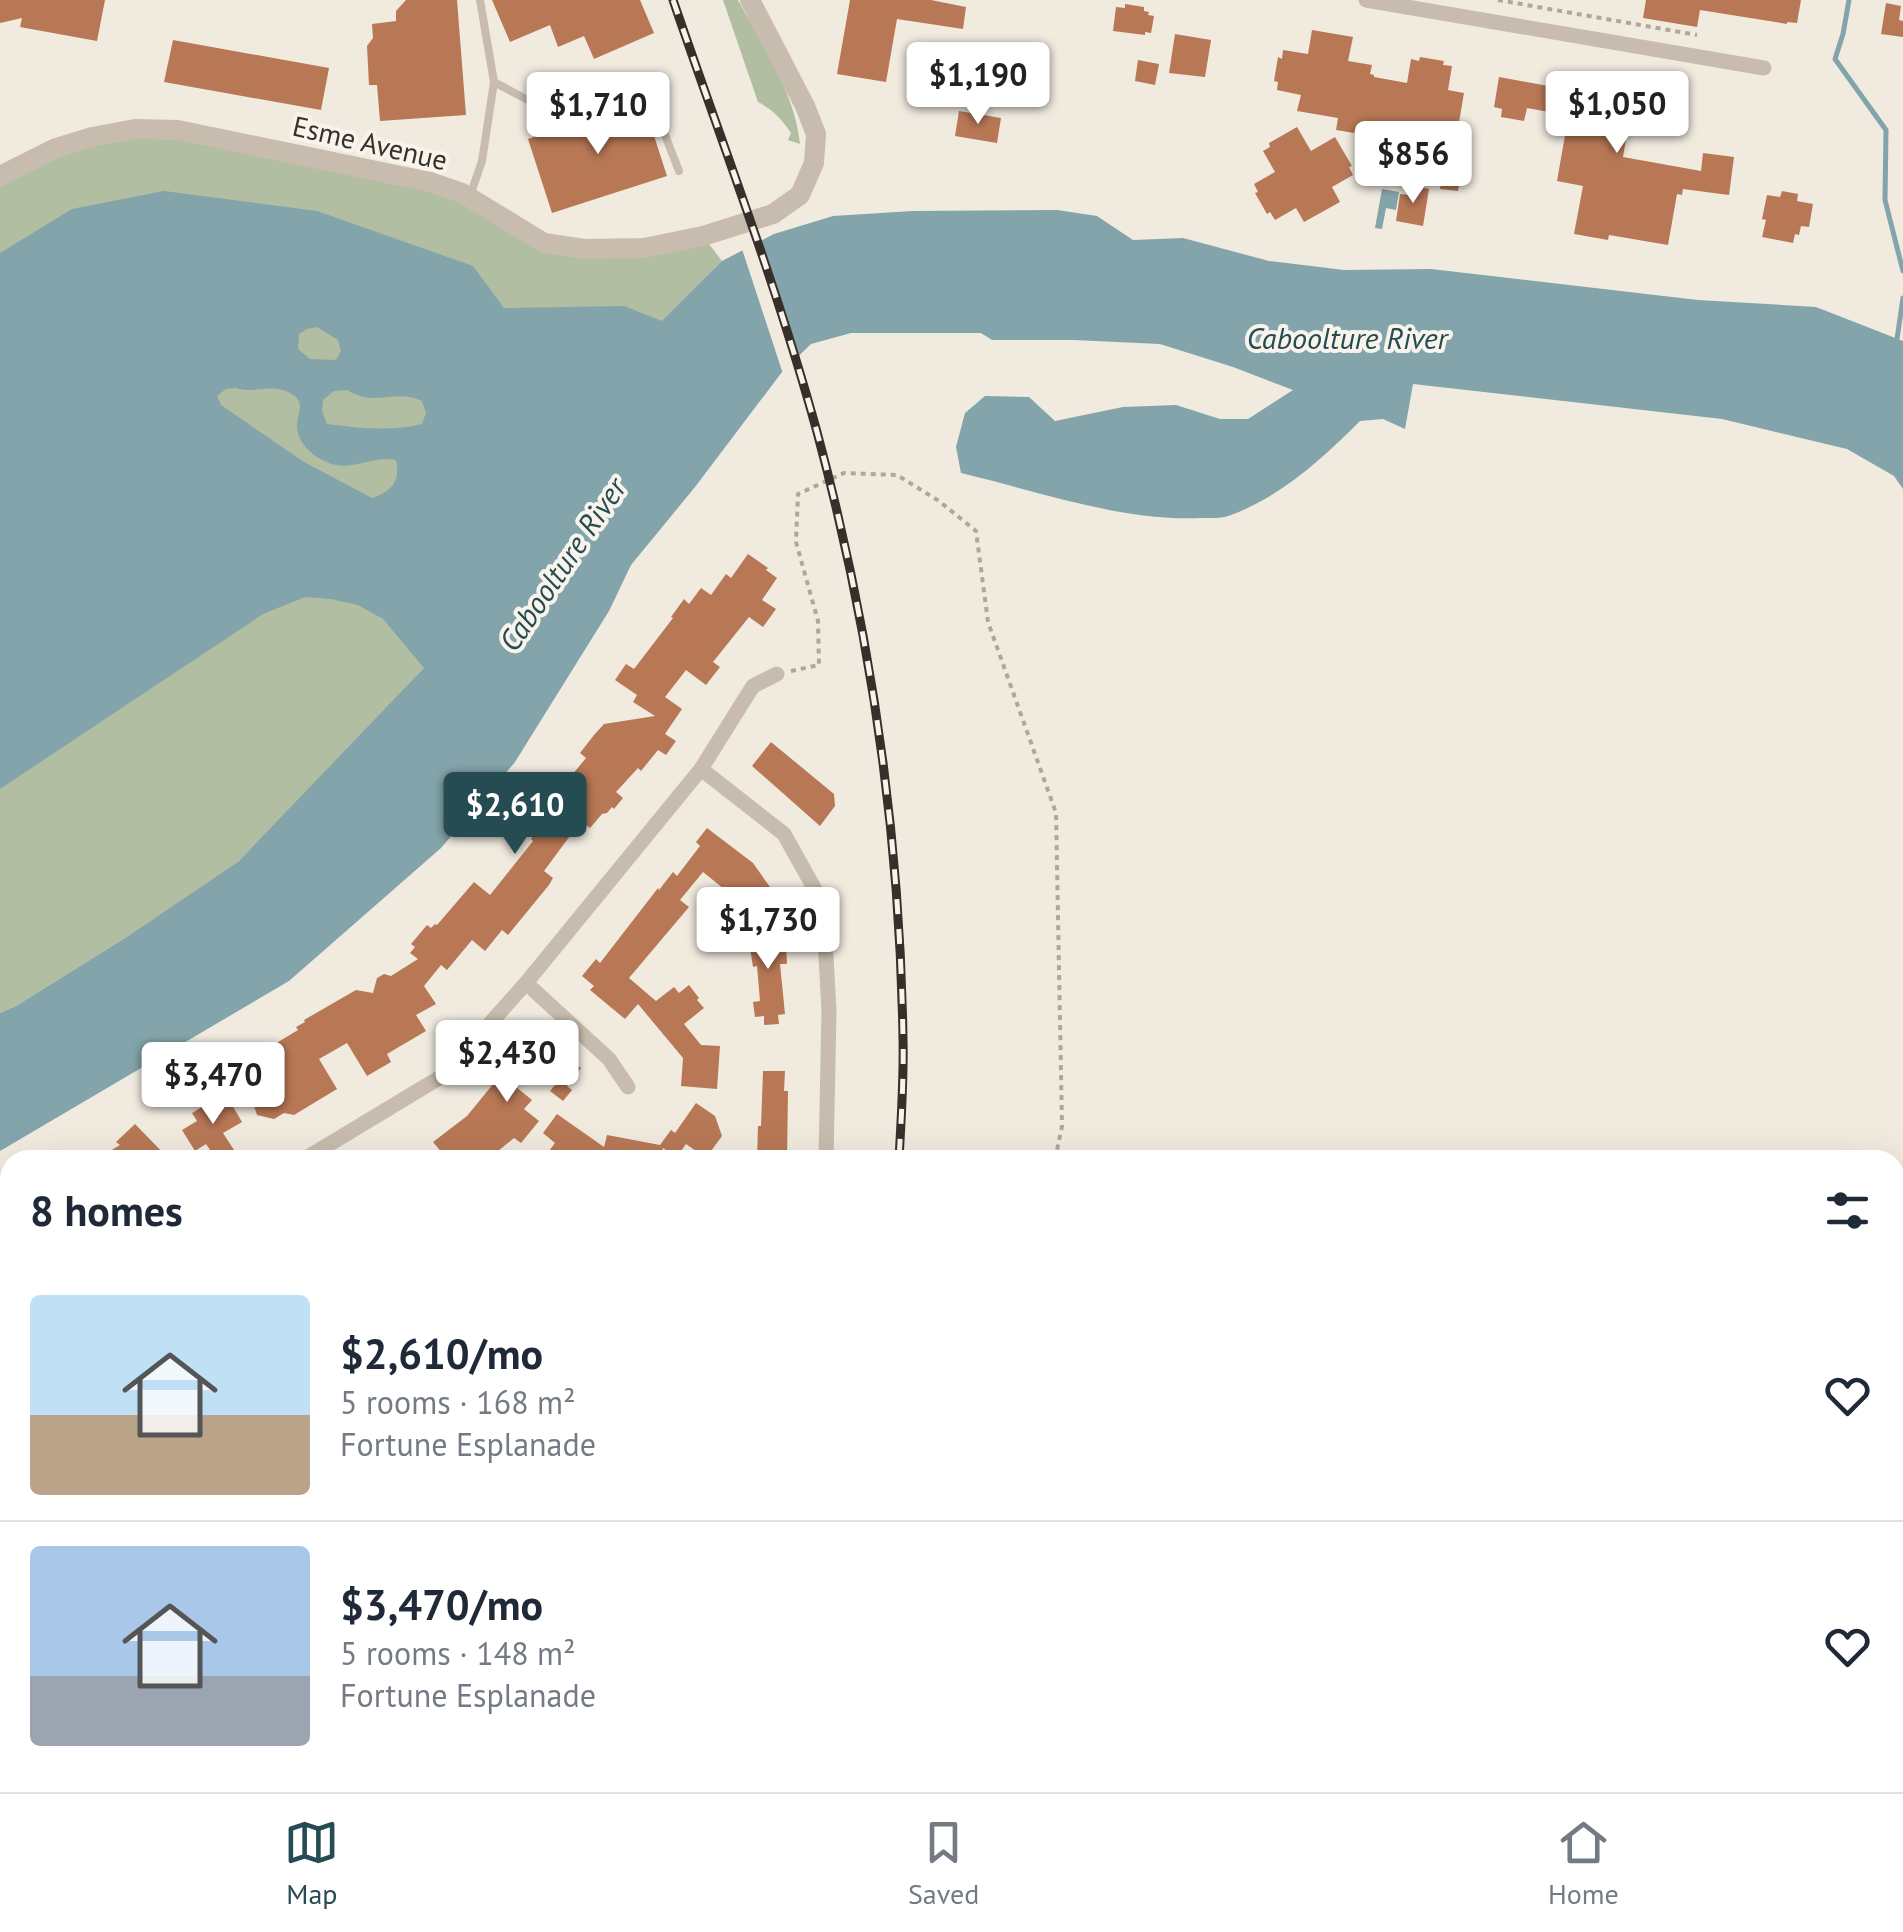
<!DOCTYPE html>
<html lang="en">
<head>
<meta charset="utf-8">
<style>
	:root { --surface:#fff; --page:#f2f2f3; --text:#1f2937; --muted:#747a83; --line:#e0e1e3; --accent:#254b53 }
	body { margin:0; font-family:"PT Sans",sans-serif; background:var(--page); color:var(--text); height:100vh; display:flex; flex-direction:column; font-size:38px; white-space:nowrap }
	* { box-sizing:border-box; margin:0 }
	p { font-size:32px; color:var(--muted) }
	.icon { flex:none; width:55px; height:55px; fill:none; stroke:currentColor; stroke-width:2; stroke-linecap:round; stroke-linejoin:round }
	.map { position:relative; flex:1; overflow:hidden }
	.details { position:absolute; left:0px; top:1150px; width:1905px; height:642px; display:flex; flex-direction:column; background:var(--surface); border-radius:30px 30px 0 0; box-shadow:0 10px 40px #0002 }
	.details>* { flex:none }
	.price { position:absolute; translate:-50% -85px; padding:0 22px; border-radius:10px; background:#fff; color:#222; font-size:32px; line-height:65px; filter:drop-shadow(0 2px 5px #0008) }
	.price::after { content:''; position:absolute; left:50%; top:60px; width:30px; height:22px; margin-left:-15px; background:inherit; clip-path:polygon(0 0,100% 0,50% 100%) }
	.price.active { background:var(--accent); color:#fff }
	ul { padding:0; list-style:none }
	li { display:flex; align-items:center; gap:30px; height:250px; padding:0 30px }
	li+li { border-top:2px solid var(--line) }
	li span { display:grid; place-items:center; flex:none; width:280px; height:200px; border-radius:10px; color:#555 }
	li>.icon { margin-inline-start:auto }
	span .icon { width:120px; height:120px; fill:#fffc; stroke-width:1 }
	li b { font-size:42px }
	h2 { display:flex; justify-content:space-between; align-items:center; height:120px; padding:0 30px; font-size:42px }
	.tabs { display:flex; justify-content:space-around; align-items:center; height:140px; border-top:2px solid var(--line); background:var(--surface); font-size:28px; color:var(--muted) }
	.tabs a { display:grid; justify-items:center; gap:5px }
	.tabs .active { color:var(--accent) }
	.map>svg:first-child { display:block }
	.green { fill:#b1bea1 }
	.water { fill:#82a4aa; fill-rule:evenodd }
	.pier { fill:#f0eadf }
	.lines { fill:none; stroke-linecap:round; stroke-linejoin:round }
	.stream { stroke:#82a4aa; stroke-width:5 }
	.building { fill:#b87856 }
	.path { stroke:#b3a697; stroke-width:4; stroke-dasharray:5 5; stroke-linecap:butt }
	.service { stroke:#c7bcad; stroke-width:8 }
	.minor { stroke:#c7bcad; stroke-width:15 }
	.tertiary { stroke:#c7bcad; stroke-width:20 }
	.rail-casing { stroke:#362f2a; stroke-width:9 }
	.rail { stroke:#f8f4eb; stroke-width:5; stroke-dasharray:15; stroke-linecap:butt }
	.labels { text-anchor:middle; stroke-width:8; stroke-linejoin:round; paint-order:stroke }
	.street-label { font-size:28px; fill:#362f2a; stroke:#f8f4eb }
	.water-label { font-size:30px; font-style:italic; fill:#254b53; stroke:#f8f4eb }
</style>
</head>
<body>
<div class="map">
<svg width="1903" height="1792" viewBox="0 0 1903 1792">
	<rect width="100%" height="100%" fill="#f0eadf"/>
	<!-- green -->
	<g class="green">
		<path d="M723,0H738C762,45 795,93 800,144L788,140L791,133C782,119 772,109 758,102Z"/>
		<polygon points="135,129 430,182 544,243 703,236 722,261 663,322 527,532 459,630 341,758 239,861 125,938 16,1006 0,1013 0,176"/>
	</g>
	<!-- water -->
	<g class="water">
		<polygon points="1382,189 1399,192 1396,210 1386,208 1382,229 1375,228"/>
		<path d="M164,191L317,211L473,266L504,308L624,306L662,321L722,261L774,234L833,216L913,211L1057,210L1097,216L1133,240L1183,238L1269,261L1344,270L1431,269L1698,300L1816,307L1903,341V489L1894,476L1847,449L1722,419L1413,384L1405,429L1383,419L1360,421C1323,458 1282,496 1231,515C1222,519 1211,518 1201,518C1123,522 1037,491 961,473L956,447L965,413L985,396L1029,397L1055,421L1123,407L1176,405L1220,419H1248L1293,390L1233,367L1160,344L1074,340H992L981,333H851L811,344L782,372L695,487L631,565L609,611L515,762L441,848L289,981L0,1151V1013L16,1006L125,938L239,861L424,668L383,619L358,605L331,599L305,597L263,614L0,789V253L72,209ZM317,327L338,340L341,351L336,360L310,359L298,349L299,334L307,329ZM236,388C255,394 272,383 290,393C308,403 296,414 297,428C299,444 312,456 327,462C349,473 374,455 396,460C401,481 391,492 372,498L304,462L221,405L217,396L226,389ZM347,390C377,408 394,388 422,401L426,413L422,424C390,432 360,428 327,424L322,411L323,400L334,391Z"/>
	</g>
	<!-- pier -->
	<polygon class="pier" points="759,236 800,361 784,377 741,246"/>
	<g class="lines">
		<!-- stream -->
		<g class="stream">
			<polyline points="1849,0 1843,34 1835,59 1886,130 1885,200 1903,271"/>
			<polyline points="1897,339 1903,298"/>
		</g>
	</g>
	<!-- building -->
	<g class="building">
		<polygon points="0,0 105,0 97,41 20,27 22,18 0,23"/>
		<polygon points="406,0 457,0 466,115 380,121 377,85 369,85 367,46 373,38 372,24 396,21 396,11"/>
		<polygon points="492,0 640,0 654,33 594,59 584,36 558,47 550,25 510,42"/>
		<polygon points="850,0 931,0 966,7 963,29 897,19 886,82 837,74"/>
		<polygon points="1646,0 1801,0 1797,23 1787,22 1787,24 1700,10 1697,27 1643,18"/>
		<polygon points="1886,3 1901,6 1899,20 1903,21 1903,37 1881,34"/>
		<polygon points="1125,4 1144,7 1144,11 1149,12 1148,15 1154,16 1151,33 1145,32 1145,35 1113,31 1116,7 1125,8"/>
		<polygon points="1312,30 1353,37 1348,61 1372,65 1370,74 1374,75 1374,77 1407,83 1411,59 1419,61 1420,57 1444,61 1443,65 1452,66 1448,90 1464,93 1457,134 1467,135 1458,191 1440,189 1444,160 1404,153 1404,150 1395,148 1397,140 1336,130 1338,118 1297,111 1301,95 1277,90 1278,82 1274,81 1278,57 1282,59 1283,50 1308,54"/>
		<polygon points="1175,34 1211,40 1205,77 1169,73"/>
		<polygon points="173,40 329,68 321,110 164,82"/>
		<polygon points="972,43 1013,50 1009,75 967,68"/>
		<polygon points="1138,60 1159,64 1155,85 1135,81"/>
		<polygon points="1499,77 1548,86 1549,79 1563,81 1562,88 1593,93 1595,82 1688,97 1682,135 1628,127 1623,157 1701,171 1703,153 1734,157 1729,195 1683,189 1682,195 1677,194 1668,245 1609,235 1608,240 1574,234 1583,186 1557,181 1567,124 1564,124 1566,115 1527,108 1524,121 1501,117 1502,109 1494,107"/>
		<polygon points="643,102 667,176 552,213 528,139"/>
		<polygon points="959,111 1001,118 997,143 955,136"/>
		<polygon points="1297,127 1311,151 1335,137 1352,166 1349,167 1353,175 1332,187 1340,202 1304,222 1296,208 1275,220 1270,212 1267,214 1255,193 1258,192 1254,184 1275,172 1263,151 1270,147 1269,143"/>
		<polygon points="1409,185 1429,189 1423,226 1396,221 1400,194 1408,195"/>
		<polygon points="1782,191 1798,194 1797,201 1813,204 1809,227 1801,226 1799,235 1795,234 1793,243 1762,237 1766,220 1762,219 1767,195 1780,197"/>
		<polygon points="748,554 768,568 766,570 777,578 762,600 776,609 763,627 749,617 713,662 720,667 706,685 686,670 665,697 682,709 665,734 676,741 666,755 658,750 641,771 638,768 616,792 623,798 614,809 612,807 607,813 602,814 590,828 581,821 544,871 553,878 549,885 508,935 502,930 485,951 472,940 447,970 441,965 424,986 436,1004 416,1015 426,1031 387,1054 391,1062 367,1076 347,1043 319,1059 337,1089 294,1115 284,1113 274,1119 257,1115 241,1067 243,1063 298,1030 296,1027 305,1022 304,1020 356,990 373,993 377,978 384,974 391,976 418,959 410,953 415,947 411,944 427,925 431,928 435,924 437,925 474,882 490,895 533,841 531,839 538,830 531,825 538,815 536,813 547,802 549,803 586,758 580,753 594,735 604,724 655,716 633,702 637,695 615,680 626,664 634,669 673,618 671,617 684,599 689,604 701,588 711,595 726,574 731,578"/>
		<polygon points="771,742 834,794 835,806 820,826 752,766"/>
		<polygon points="707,828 753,863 777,897 744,916 724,889 703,872 680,900 689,907 629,978 656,1001 674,987 679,993 689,985 699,998 697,1000 704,1008 684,1024 701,1045 720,1046 717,1089 681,1086 683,1058 638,1004 625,1019 590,990 594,986 582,976 596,959 600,963 658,888 659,890 673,872 677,876 700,846 696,842"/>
		<polygon points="778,926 780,946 786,945 787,964 780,964 785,1014 778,1015 779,1024 764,1025 764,1016 755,1017 753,1002 760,1001 757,966 753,967 747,929"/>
		<polygon points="535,1033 581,1068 567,1086 572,1090 563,1101 550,1091 555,1085 532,1067 516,1087 532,1100 524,1109 539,1121 521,1143 514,1138 487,1160 448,1160 433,1142 467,1116"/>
		<polygon points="763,1071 785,1071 784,1091 788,1091 787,1160 757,1160 758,1126 761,1126"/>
		<polygon points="225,1093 242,1122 223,1133 234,1150 217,1160 206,1144 195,1151 182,1130 197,1121 192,1113"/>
		<polygon points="696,1103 715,1116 722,1136 706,1158 686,1144 677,1157 663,1148 661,1160 550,1160 549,1151 555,1143 543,1133 557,1114 604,1147 607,1135 660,1145 671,1130 675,1133"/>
		<polygon points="135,1124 170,1160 95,1160 120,1145 116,1142"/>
	</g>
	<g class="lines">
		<!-- path -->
		<g class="path">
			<polyline points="1498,0 1697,35"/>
			<polyline points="791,671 819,665 818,621 796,542 798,494 844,473 897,475 939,501 976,531 988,622 1056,813 1062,1126 1055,1160"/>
			<polyline points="900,1792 903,1782"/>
		</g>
		<!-- service -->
		<g class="service">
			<polyline points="494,82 558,116 646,86 679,171"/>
			<polyline points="470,196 482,161 494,82 480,0"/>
		</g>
		<!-- minor -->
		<g class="minor">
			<polyline points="1366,0 1764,68"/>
			<polyline points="701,769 784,834 823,904 829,1010 826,1160"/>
			<polyline points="526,983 609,1059 628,1087"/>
			<polyline points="303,1160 444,1075 526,983 701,769 753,686 777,674"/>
			<polyline points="0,1338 10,1332"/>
			<polyline points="1895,1459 1903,1467"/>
			<polyline points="0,1623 10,1613"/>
			<polyline points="1895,1690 1903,1682"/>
			<polyline points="197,1792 209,1782"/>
			<polyline points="627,1792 630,1782"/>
		</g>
		<!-- tertiary -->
		<polyline class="tertiary" points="0,176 56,148 92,137 135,129 178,130 430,182 462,193 544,243 584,249 644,248 703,236 773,214 800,195 814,163 816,134 805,106 750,0"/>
		<defs>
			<g id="rail">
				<path d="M673,0C722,143 777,286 817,432C870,629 900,834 903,1039C904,1079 901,1120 899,1160"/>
				<polyline points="789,1792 792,1782"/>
			</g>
		</defs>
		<!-- rail casing -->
		<use href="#rail" class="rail-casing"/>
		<!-- rail -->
		<use href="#rail" class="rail"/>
	</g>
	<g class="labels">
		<!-- street labels -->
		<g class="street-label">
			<text transform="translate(370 143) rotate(13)" y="10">Esme Avenue</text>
		</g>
		<!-- water labels -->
		<g class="water-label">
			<text x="1347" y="349">Caboolture River</text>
			<text transform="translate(563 565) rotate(-56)" y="10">Caboolture River</text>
		</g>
	</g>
</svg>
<b class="price" style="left:978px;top:127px">$1,190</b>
<b class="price" style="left:1617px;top:156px">$1,050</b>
<b class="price" style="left:598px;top:157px">$1,710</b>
<b class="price" style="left:1413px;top:206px">$856</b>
<b class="price active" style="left:515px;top:857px">$2,610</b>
<b class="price" style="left:768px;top:972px">$1,730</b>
<b class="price" style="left:507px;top:1105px">$2,430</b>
<b class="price" style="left:213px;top:1127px">$3,470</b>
<section class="details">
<h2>8 homes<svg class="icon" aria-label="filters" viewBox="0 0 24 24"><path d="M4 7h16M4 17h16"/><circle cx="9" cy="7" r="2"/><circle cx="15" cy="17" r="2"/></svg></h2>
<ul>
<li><span style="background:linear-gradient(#bfe0f5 60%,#b9a48a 0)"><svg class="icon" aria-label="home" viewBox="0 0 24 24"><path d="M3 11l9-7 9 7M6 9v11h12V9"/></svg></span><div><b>$2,610/mo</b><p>5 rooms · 168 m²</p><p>Fortune Esplanade</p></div><svg class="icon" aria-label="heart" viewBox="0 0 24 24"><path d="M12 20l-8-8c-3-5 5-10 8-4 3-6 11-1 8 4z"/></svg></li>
<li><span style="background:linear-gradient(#a9c7e8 65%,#9aa5b1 0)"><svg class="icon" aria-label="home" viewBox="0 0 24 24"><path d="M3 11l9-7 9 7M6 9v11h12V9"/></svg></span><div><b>$3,470/mo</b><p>5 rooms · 148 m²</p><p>Fortune Esplanade</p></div><svg class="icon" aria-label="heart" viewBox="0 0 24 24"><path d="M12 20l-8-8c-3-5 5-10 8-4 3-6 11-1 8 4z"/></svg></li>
</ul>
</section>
</div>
<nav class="tabs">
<a class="active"><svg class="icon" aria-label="map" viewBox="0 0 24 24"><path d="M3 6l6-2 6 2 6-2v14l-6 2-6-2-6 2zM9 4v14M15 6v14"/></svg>Map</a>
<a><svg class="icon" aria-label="saved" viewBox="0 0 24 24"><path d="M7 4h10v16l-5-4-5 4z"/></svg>Saved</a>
<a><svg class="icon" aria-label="home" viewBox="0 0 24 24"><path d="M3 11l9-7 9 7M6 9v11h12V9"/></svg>Home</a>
</nav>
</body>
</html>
